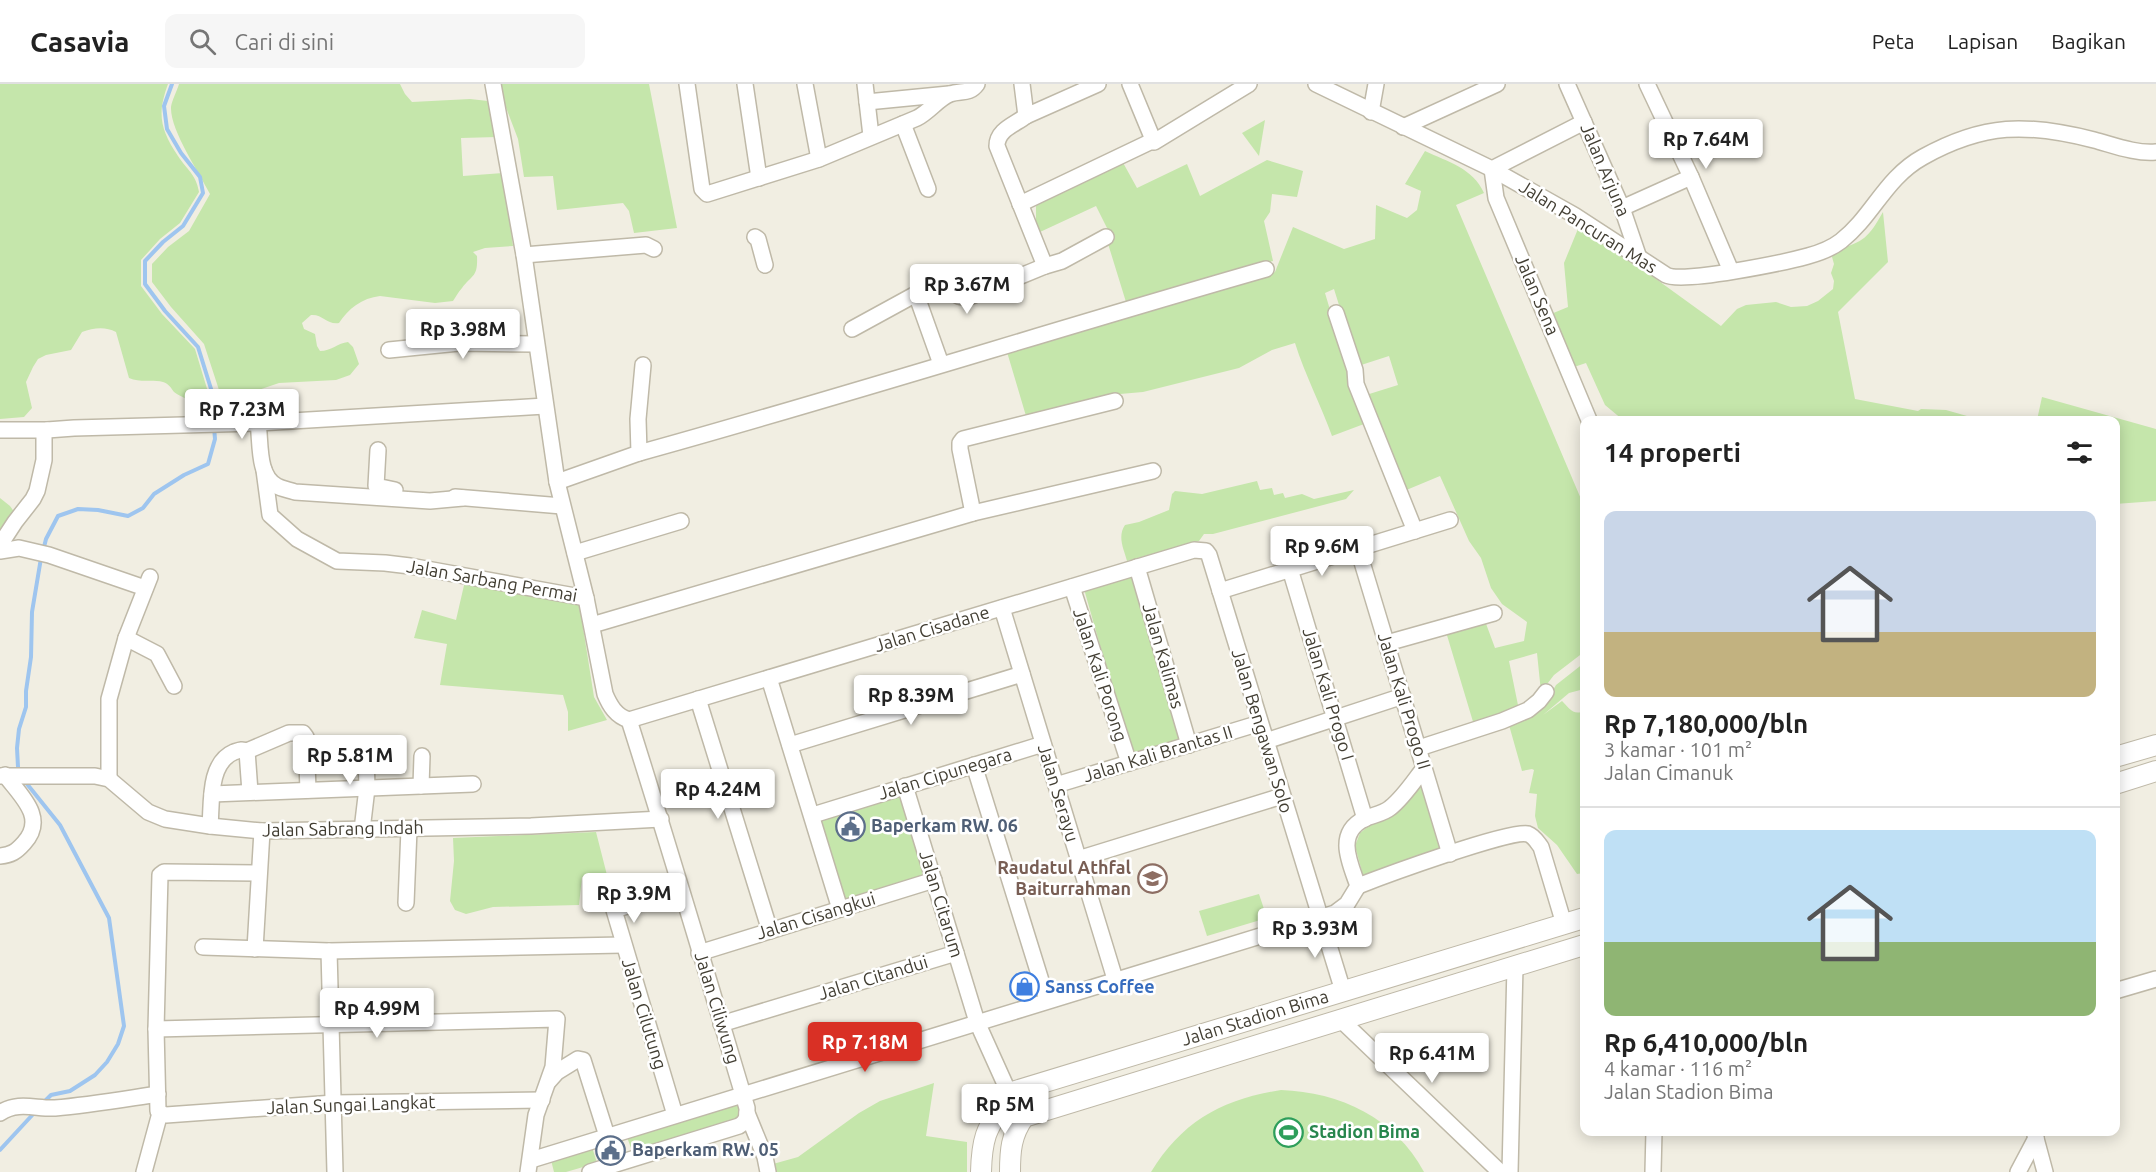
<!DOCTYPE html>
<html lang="id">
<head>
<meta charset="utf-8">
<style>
	:root { --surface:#fff; --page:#f6f6f6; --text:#222; --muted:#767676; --line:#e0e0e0; --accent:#d93025 }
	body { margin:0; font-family:Ubuntu,sans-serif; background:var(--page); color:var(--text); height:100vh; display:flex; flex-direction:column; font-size:22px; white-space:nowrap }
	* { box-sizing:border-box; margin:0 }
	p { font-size:20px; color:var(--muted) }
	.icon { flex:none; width:33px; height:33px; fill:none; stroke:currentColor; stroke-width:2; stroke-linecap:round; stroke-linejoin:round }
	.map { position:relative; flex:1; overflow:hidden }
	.panel { position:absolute; left:1580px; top:332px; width:540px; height:720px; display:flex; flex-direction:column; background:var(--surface); border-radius:12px; box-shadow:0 3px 15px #0003 }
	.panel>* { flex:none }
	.price { position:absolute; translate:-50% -51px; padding:0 14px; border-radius:6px; background:#fff; color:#222; font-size:20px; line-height:39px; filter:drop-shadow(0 2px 3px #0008) }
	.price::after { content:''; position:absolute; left:50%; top:36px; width:18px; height:14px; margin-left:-9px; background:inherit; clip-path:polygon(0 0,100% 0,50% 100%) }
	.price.current { background:var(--accent); color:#fff }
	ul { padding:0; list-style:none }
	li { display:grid; align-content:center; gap:12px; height:318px; padding:0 24px }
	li+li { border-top:2px solid var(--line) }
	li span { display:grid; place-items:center; height:186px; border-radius:12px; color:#555 }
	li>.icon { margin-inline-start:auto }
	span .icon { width:108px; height:108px; fill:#fffc; stroke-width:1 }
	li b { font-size:26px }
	h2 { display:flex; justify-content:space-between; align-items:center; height:72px; padding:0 24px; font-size:26px }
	header { display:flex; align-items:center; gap:36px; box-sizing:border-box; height:84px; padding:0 30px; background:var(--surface); border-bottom:2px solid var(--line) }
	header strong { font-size:28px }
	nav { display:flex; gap:33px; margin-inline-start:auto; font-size:21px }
	.search { width:420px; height:54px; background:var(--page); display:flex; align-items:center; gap:15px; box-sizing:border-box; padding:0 21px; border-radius:12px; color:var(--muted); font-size:22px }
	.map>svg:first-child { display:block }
	.green { fill:#c5e6ab }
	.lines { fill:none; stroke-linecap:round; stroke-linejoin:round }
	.stream { stroke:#9ec5ef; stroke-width:4 }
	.minor-casing { stroke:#bfb9a8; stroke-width:18 }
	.tertiary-casing { stroke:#bfb9a8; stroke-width:22 }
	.minor { stroke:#fff; stroke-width:15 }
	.tertiary { stroke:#fff; stroke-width:20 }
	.labels { text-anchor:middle; stroke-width:5; stroke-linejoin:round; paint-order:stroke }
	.street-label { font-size:18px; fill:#423e33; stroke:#fff }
	.service-label { font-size:18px; font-weight:bold; fill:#4e5e75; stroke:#fff; text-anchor:start }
	.education-label { font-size:18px; font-weight:bold; fill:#785e54; stroke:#fff; text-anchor:end }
	.shop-label { font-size:18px; font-weight:bold; fill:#366cbe; stroke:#fff; text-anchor:start }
	.leisure-label { font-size:18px; font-weight:bold; fill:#27864d; stroke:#fff; text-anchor:start }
</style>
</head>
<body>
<header>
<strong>Casavia</strong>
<div class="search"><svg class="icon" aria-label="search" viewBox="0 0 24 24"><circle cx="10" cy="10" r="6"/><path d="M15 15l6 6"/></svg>Cari di sini</div>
<nav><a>Peta</a><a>Lapisan</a><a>Bagikan</a></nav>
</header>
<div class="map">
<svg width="2156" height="1088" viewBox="0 0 2156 1088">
	<rect width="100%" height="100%" fill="#f1eee2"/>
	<!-- green -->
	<g class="green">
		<path d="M0,0H168C157,30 160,45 178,72C187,86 196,90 199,108L180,139L160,155L141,176V202L162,230L195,265L208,308L209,317L206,322C199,321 179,312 174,308C171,304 169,300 163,298C152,295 140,299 129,294L116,248C105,242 93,244 82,248L71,266L46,271L38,275L33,283L26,298L32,324L24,333L0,335Z"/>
		<path d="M179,0H400L405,10L412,18L470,15L488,17L491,22L497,53L461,54L463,92L503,89L513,162L485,164L473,168L477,172C478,194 472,190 462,204C458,208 456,213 453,217L435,219L380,212C362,214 348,225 339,239C327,241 323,230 311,231L302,239L304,245L315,250L317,262L320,267C331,267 338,259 348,258L353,263L359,280L350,291L336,296L279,299L244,311L232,317V328L223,329L219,306L204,260L171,223L152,198V180L168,163L189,147L210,110C199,88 170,46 171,23C172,16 177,7 179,0Z"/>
		<polygon points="497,0 649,0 677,144 634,149 629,127 623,119 557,126 553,92 524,93 518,55"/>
		<polygon points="1265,36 1259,72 1242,49"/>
		<path d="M1425,67C1448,78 1473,84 1484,109L1456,121L1584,422V568L1554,591L1541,608L1537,569L1509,577L1519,626L1474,641L1446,548L1485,537L1495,564L1524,557L1527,538L1502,520L1491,504L1481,474L1469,457L1440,392L1404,407L1366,311L1398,301L1389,272L1358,282L1334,205L1325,209L1364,340L1332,352C1321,321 1305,291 1295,259L1272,266L1239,284L1143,308L1120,310L1026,332L1007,268L1275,188L1293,143L1344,165L1375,155L1376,121L1407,134L1417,126L1421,107L1405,100Z"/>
		<polygon points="1121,75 1137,104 1187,80 1200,112 1267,76 1303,87 1297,113 1272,110 1270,128 1264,137 1273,177 1126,218 1105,150 1109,148 1096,122 1040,148 1036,138 1036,122 1043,115"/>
		<path d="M1883,128L1888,178L1838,228L1855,315L1918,327L1921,325L1946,326L1981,336H1623L1605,321L1586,279L1571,284L1551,230L1568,223L1564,179L1580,140L1721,242L1737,225L1746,221L1776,218L1791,223L1807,222L1818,217L1833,205L1834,197L1831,189L1834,180L1832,173L1836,166C1865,157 1868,154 1883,128Z"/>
		<polygon points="2042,313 2156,345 2156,417 2115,420 2115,336 2037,336"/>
		<path d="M1257,397L1260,406L1272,404L1274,411L1283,409L1285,414L1302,410L1314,415L1354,406L1346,415L1213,450H1204L1199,457L1127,477C1124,465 1117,453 1125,441L1139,438L1169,426L1172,410L1175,407L1202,410Z"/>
		<polygon points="0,414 10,422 15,429 0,453"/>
		<polygon points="1132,491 1181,658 1138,670 1132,666 1128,660 1084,505"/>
		<polygon points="465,497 579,518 594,613 607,636 568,647 568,628 563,611 440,601 447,560 414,554 422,526 456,536"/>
		<path d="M1584,579V605L1569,609L1543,631L1562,617C1569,624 1573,632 1584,627V789L1577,790L1557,761L1538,744L1535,732L1537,710L1529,709L1534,686L1532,685L1522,687L1509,641L1533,630L1551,610L1556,601Z"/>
		<polygon points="1422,700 1443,765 1364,795 1355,762 1360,749"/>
		<polygon points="900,711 925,793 844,817 819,735"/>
		<polygon points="596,748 608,795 582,793 579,821 493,823 466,830 455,826 450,817 454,777 453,754"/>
		<polygon points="1259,810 1267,834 1207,852 1199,827"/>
		<polygon points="934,999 926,1052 967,1058 967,1088 775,1088 773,1080 798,1073 859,1029 880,1017"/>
		<path d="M1281,1006C1340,1008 1395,1034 1424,1088H1151C1182,1037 1223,1015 1281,1006Z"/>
		<polygon points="738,1019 742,1033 632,1067 627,1053"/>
		<polygon points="592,1063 597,1079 566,1088 554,1088 551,1076"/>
	</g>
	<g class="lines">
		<!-- stream -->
		<g class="stream">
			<polyline points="172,0 164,22 167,45 181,69 200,93 203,109 183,142 163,158 145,177 145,200 165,227 198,263 212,308 214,335"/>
			<polyline points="43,467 46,455 58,432 78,425 98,426 128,432 143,424 154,410 184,391 208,380 215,355 214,343"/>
			<polyline points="20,689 18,683 17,664 19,645 26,623 26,607 31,573 32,528 41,474"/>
			<polyline points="23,695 60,741 109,834 124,942 118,960 107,978 95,991 70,1007 51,1011 43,1019"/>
			<polyline points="0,1066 36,1027"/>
		</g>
		<defs>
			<g id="minor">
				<path d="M493,0L524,171L557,398L586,514L605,610C610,622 616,632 629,636"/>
				<path d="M687,0L702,105L707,110L819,75L917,34C929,28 939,14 950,10C961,6 969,11 977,0"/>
				<polyline points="745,0 759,94"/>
				<polyline points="805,0 819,75"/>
				<polyline points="865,0 871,52"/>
				<polyline points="1022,0 1026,32 1098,0"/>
				<polyline points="1130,0 1154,58 1249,0"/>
				<path d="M1316,0L1492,85L1574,131L1666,191C1682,200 1786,178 1808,172C1819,169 1832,164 1841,157C1873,132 1885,94 1923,73C1984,39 2027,39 2094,56C2113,61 2136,70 2156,68"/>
				<polyline points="1567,0 1622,124 1639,174"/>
				<polyline points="1647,0 1691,93 1731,187"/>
				<polyline points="867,18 949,10"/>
				<polyline points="1371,28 1376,0"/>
				<path d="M1026,32C1014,41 997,46 997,62L1045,182"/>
				<polyline points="1584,38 1492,85 1496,114 1589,336"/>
				<polyline points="903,40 928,105"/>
				<polyline points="1403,43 1497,0"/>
				<polyline points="1020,120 1152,57"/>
				<polyline points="1622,124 1691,93"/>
				<polyline points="755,153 758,155 765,181"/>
				<polyline points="524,171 646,161 654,165"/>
				<polyline points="1336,229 1355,286 1356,300 1415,447"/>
				<polyline points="852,245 916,210"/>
				<polyline points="389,266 459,259 536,260"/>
				<polyline points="941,280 916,210 949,201 953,203 958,212 967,214 1045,182 1062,177 1106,153"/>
				<path d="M258,339C261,358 257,392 277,402C282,405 290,406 295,408L430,417L463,414"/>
				<polyline points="0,346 47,346 74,344 258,339 545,322"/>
				<polyline points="378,366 376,402 395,406"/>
				<path d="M639,369C849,311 1056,245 1266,185"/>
				<polyline points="264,386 270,431 297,455 337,477 385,479 410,482 586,514"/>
				<polyline points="557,398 639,369 638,335 643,281"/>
				<polyline points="455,413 562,422"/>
				<polyline points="973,429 960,365 960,359 963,355 1115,317"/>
				<polyline points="0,461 15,438 33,415 37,407 44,376 44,351 47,346"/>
				<polyline points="1358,465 1450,770"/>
				<polyline points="0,467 19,464 49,471 145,504"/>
				<polyline points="575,469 681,437"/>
				<polyline points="1137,483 1189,661"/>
				<polyline points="1290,485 1365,735"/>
				<polyline points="1072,503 1129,679"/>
				<polyline points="1220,507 1450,436"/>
				<polyline points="1002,524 1115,895"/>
				<polyline points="592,541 973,429 1153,387"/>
				<polyline points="126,554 157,570 174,602"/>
				<polyline points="1387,559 1494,529"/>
				<polyline points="769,594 840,825"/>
				<polyline points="698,615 770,847"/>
				<polyline points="629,636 1194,466 1206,467 1209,471 1343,907"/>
				<polyline points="1266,657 1403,612"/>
				<polyline points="790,661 1022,590"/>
				<polyline points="1419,664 1502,637 1528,626 1539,617 1546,608"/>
				<polyline points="247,667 250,708"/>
				<polyline points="974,681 1047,916"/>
				<polyline points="0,692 95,692 109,695 148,728 165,735 210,742 262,747 531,742 661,735"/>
				<polyline points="109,695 109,615 126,554 150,493"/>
				<polyline points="1056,701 1260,639"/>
				<polyline points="421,702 422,672"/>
				<polyline points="905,702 977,938 1009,1009 1024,1033"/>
				<polyline points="212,710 473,700"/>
				<polyline points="813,731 1043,660"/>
				<path d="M210,742C212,719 208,679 234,668C240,666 242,665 247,667L289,649H303L306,653L308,706"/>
				<polyline points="362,746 367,704 366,670"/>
				<path d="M0,772C11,771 16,768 24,759C47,734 21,712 5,691"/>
				<polyline points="1078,775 1282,712"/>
				<path d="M1358,802C1381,793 1511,745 1528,750C1534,752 1537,758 1541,763L1564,840"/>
				<polyline points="406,819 409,745"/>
				<polyline points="203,863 329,867 623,861"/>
				<polyline points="255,865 262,747"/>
				<polyline points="329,867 335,1088"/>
				<polyline points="699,869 934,796"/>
				<polyline points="2115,907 2156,895"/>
				<polyline points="1341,936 1500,1088"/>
				<polyline points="721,940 956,869"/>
				<polyline points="156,945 557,935 553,983 536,1031 528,1088"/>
				<polyline points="549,997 557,988 578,975 583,976 607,1052"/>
				<path d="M0,1029C18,1017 36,1025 55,1024C89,1021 124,1015 158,1010"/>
				<polyline points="160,1029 166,1031 334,1019 542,1016"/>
				<polyline points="747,1029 765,1073 768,1088"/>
				<polyline points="675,1031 614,826 681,806"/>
				<polyline points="2034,1047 2045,1088"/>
				<path d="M531,1076L1335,829L1347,820L1358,802C1350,779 1335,750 1364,735C1372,731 1383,730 1390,724C1403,714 1414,697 1424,684"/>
				<polyline points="144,1088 160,1029 158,1027 156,945 160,791 164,788 259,789"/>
				<path d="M590,1088L739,1042C747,1037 747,1033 747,1024C708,894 670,765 629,636"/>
				<polyline points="1510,1088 1515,882"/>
				<polyline points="1653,1088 1654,1047"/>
				<polyline points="2018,1088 2036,1054"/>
			</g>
			<g id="tertiary">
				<polyline points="2115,673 2156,661"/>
				<polyline points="2115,700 2156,687"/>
				<path d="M981,1088C982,1047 989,1043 1009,1009L1584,834"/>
				<path d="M1010,1088C1010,1067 1011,1051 1024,1033L1584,861"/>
			</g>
		</defs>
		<!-- minor casing -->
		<use href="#minor" class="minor-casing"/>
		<!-- tertiary casing -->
		<use href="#tertiary" class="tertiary-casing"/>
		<!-- minor -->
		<use href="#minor" class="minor"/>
		<!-- tertiary -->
		<use href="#tertiary" class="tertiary"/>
	</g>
	<!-- icons -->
	<defs>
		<symbol id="civic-ring" viewBox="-11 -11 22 22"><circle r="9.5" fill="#fff" stroke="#5c6f8a" stroke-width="1.5"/><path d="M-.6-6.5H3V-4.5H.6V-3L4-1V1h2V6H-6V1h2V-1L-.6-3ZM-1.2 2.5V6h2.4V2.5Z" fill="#5c6f8a"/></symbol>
		<symbol id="school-ring" viewBox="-11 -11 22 22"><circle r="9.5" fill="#fff" stroke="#8d6e63" stroke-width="1.5"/><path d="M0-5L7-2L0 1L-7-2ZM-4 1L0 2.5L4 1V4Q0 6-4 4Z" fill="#8d6e63"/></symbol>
		<symbol id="shop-ring" viewBox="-11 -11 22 22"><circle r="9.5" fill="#fff" stroke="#3f7fe0" stroke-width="1.5"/><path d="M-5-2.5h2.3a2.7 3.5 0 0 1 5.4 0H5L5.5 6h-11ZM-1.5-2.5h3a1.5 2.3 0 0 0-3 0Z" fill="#3f7fe0"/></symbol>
		<symbol id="stadium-ring" viewBox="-11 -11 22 22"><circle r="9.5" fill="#fff" stroke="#2e9e5b" stroke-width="1.5"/><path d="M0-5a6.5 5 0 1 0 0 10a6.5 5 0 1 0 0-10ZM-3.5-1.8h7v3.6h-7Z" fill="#2e9e5b"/></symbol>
	</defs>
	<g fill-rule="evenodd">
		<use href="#civic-ring" x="834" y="726" width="33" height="33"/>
		<use href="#school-ring" x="1136" y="778" width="33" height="33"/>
		<use href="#shop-ring" x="1008" y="886" width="33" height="33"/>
		<use href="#stadium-ring" x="1272" y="1032" width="33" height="33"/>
		<use href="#civic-ring" x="594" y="1050" width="33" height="33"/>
	</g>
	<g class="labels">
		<!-- street labels -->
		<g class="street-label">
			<text transform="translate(1605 86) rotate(67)" y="6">Jalan Arjuna</text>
			<text transform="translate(1588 143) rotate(32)" y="6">Jalan Pancuran Mas</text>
			<text transform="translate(1537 211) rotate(67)" y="6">Jalan Sena</text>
			<text transform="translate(492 497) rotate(10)" y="6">Jalan Sarbang Permai</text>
			<text transform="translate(932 545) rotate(-17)" y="6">Jalan Cisadane</text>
			<text transform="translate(1163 572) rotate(74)" y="6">Jalan Kalimas</text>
			<text transform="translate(1100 591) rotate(72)" y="6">Jalan Kali Porong</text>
			<text transform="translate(1328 610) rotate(73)" y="6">Jalan Kali Progo I</text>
			<text transform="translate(1404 617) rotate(73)" y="6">Jalan Kali Progo II</text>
			<text transform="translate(1262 647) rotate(73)" y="6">Jalan Bengawan Solo</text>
			<text transform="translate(1158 670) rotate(-17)" y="6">Jalan Kali Brantas II</text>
			<text transform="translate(945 690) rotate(-17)" y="6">Jalan Cipunegara</text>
			<text transform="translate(1058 709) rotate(73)" y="6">Jalan Serayu</text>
			<text transform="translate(343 745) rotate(-1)" y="6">Jalan Sabrang Indah</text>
			<text transform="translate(941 820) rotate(73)" y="6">Jalan Citarum</text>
			<text transform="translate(816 832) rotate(-17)" y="6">Jalan Cisangkui</text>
			<text transform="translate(873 894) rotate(-17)" y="6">Jalan Citandui</text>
			<text transform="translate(717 924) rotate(73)" y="6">Jalan Ciliwung</text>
			<text transform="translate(644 930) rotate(73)" y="6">Jalan Cilutung</text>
			<text transform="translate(1255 934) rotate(-17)" y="6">Jalan Stadion Bima</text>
			<text transform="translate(351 1021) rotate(-2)" y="6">Jalan Sungai Langkat</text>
		</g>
		<!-- service labels -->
		<g class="service-label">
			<text x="871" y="748">Baperkam RW. 06</text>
			<text x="632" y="1072">Baperkam RW. 05</text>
		</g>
		<!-- education labels -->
		<g class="education-label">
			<text x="1131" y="790">Raudatul Athfal<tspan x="1131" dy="21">Baiturrahman</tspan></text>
		</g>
		<!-- shop labels -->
		<g class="shop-label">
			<text x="1045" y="909">Sanss Coffee</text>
		</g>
		<!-- leisure labels -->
		<g class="leisure-label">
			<text x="1309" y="1054">Stadion Bima</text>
		</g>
	</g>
</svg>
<b class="price" style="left:1706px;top:86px">Rp 7.64M</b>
<b class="price" style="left:967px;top:231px">Rp 3.67M</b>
<b class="price" style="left:463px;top:276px">Rp 3.98M</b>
<b class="price" style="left:242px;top:356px">Rp 7.23M</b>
<b class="price" style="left:1322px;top:493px">Rp 9.6M</b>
<b class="price" style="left:911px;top:642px">Rp 8.39M</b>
<b class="price" style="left:350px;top:702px">Rp 5.81M</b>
<b class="price" style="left:718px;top:736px">Rp 4.24M</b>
<b class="price" style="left:634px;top:840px">Rp 3.9M</b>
<b class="price" style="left:1315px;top:875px">Rp 3.93M</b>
<b class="price" style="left:377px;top:955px">Rp 4.99M</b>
<b class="price current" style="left:865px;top:989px">Rp 7.18M</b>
<b class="price" style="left:1432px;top:1000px">Rp 6.41M</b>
<b class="price" style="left:1005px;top:1051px">Rp 5M</b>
<section class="panel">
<h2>14 properti<svg class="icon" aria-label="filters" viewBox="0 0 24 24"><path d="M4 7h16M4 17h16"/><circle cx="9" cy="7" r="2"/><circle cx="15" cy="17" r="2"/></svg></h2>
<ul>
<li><span style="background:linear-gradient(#c9d6e8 65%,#c2b280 0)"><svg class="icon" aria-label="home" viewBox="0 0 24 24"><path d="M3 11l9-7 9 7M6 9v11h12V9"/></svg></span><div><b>Rp 7,180,000/bln</b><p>3 kamar · 101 m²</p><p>Jalan Cimanuk</p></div></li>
<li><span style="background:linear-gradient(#bfe0f5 60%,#8fb573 0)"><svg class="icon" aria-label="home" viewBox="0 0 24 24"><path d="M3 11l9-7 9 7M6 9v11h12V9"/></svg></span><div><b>Rp 6,410,000/bln</b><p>4 kamar · 116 m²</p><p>Jalan Stadion Bima</p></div></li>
</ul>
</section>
</div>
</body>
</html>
